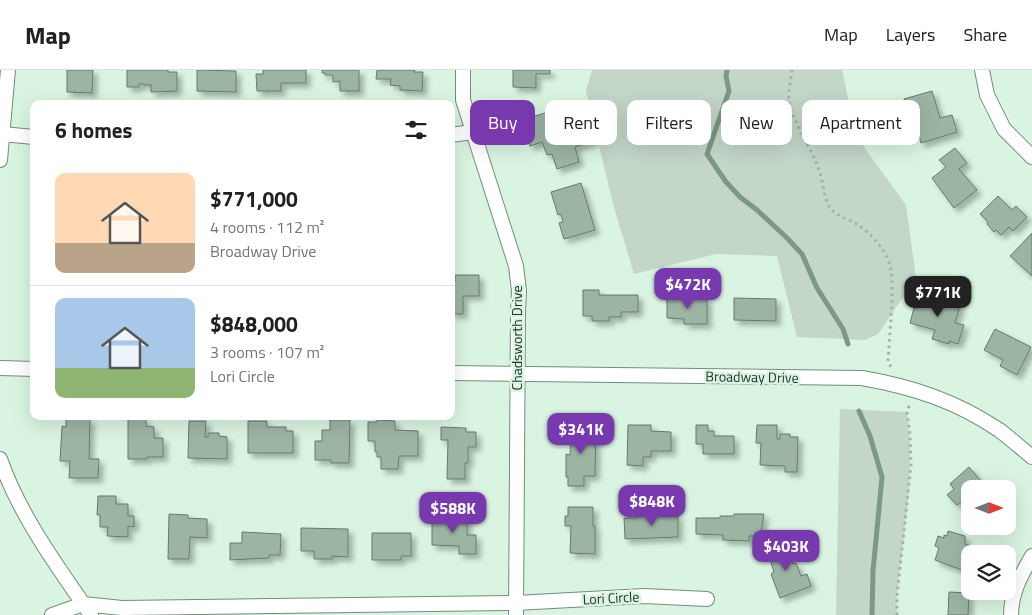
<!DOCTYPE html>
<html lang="en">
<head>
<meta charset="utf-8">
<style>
	:root { --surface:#fff; --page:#f6f6f6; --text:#202124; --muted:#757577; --line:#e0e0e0; --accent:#7839ae }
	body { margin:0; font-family:"Titillium Web",sans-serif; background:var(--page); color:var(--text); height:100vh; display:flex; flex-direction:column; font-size:19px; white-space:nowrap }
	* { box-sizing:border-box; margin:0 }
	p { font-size:16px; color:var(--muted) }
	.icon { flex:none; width:28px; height:28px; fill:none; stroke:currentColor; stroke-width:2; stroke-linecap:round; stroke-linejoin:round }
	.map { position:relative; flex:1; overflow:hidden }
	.drawer { position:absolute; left:30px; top:30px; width:425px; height:320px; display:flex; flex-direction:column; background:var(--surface); border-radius:10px; box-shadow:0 5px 20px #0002 }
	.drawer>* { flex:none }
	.top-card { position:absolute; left:470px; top:30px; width:475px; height:45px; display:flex; gap:10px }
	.needle { width:32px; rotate:90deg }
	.tools { position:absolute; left:961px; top:410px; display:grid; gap:10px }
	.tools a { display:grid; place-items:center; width:55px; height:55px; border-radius:10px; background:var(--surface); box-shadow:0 5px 20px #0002; font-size:25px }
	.price { position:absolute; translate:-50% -42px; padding:0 11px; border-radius:10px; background:var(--accent); color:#fff; font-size:16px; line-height:32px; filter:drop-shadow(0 1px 2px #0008) }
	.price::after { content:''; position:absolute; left:50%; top:30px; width:15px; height:11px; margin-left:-8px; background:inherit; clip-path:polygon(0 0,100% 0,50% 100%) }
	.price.on { background:#222; color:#fff }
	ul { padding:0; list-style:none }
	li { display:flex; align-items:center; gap:15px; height:125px; padding:0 25px }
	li+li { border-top:1px solid var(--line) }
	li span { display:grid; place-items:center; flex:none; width:140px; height:100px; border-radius:10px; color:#555 }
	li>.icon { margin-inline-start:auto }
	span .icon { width:60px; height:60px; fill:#fffc; stroke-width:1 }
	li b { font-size:21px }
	h2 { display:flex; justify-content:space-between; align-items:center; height:60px; padding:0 25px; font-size:21px }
	.tag { padding:0 18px; border-radius:10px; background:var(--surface); box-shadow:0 5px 20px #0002; font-size:18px; line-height:45px }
	.tag.on { background:var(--accent); color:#fff }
	header { display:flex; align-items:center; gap:30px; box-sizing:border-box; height:70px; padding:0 25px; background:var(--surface); border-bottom:1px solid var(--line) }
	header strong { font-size:24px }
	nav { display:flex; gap:28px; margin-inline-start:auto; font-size:18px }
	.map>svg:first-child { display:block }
	.green { fill:#c3d6c8 }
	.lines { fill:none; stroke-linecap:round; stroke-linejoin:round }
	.stream { stroke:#7b9984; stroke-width:5 }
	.building { fill:#9cb5a3; stroke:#637b6b; filter:url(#shadow) }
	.street-casing { stroke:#748d7c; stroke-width:16 }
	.path { stroke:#9fb5a6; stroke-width:3; stroke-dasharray:2.5 4; stroke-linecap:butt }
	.street { stroke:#fff; stroke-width:14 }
	.labels { text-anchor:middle; stroke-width:5; stroke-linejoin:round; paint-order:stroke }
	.street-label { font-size:14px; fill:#27322b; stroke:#d9f4e1 }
</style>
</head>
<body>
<header>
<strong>Map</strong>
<nav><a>Map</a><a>Layers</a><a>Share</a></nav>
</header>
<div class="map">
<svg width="1032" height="545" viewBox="0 0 1032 545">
	<defs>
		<filter id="shadow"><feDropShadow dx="4.5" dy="4.5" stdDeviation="2.5" flood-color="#0004"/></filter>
	</defs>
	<rect width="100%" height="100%" fill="#d9f4e1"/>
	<!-- green -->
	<g class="green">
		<polygon points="592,0 842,0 856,66 906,135 916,208 878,264 865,270 797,267 777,186 716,184 634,204 613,134 586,21"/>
		<path d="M840,339L907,342C916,403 903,465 897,526V545H836Z"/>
	</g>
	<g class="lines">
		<!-- stream -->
		<g class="stream">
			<polyline points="727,0 726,6 729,21 707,84 726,112 740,127 757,140 786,167 802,184 817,218 843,259 848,274"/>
			<polyline points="859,341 870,366 882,407 873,501 872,545"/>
		</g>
	</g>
	<!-- building -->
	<g class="building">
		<polygon points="67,0 93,0 92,23 67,22"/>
		<polygon points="127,0 168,0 168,2 177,2 177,21 151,22 151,15 144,15 144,14 139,14 139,17 127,17"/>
		<polygon points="197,0 236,1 236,22 197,21"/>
		<polygon points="263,0 306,0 306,13 281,13 281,21 257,21 256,4 263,4"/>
		<polygon points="322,0 359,0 359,21 340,21 340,11 333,12 333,5 325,5 325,3 322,3"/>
		<polygon points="377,0 415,0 414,2 423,2 422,21 400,20 400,16 390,15 391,9 376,9"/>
		<polygon points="513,0 550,0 550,4 536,4 536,18 513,17"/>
		<polygon points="932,21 940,48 952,45 957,62 921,73 913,45 909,46 904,29"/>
		<polygon points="545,43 548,51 561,46 567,64 589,57 594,71 575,77 579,92 557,99 552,84 547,85 542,72 530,76 525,59 528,58 525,49"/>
		<polygon points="955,78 967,93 959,99 977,120 954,138 932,108 946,97 939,90"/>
		<polygon points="581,113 595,160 564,169 559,153 563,152 561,144 558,145 551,122"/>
		<polygon points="998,126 1012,140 1016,136 1027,147 1013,161 1009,157 1001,165 996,160 994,162 987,154 988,152 980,144"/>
		<polygon points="1032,163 1032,206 1010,186"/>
		<polygon points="455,205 479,205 479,226 463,226 463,244 451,244 451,212 455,212"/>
		<polygon points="583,220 599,220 599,225 638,225 638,242 621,242 621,247 609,247 609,251 592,251 592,246 583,246"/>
		<polygon points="918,223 960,235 955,253 964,255 958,274 949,271 949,274 932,269 935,260 910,253"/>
		<polygon points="667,228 707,228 707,254 684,254 684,249 667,248"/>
		<polygon points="734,228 776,229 776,251 734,250"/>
		<polygon points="995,259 1031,277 1017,305 1000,296 1003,290 984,280"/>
		<polygon points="66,348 90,349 89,389 99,389 98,408 69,408 70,391 60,391 62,356 66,357"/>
		<polygon points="128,349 146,349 146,356 154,357 154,368 163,368 163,387 147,387 147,389 128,389"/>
		<polygon points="330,350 350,350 349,393 331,393 331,390 315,390 315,371 322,371 322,360 330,360"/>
		<polygon points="377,350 395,351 395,360 418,361 418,386 399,386 398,399 381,399 381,387 377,387 377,382 375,382 375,371 368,371 368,352 377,352"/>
		<polygon points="189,351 206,351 205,367 208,367 208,363 219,363 219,366 227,367 227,389 188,388"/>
		<polygon points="248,351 267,351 267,357 286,357 286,361 293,361 293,383 248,383"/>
		<polygon points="571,355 596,356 595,406 584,406 584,416 568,416 568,407 566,407 566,384 570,385"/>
		<polygon points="628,355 651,355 651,361 671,362 671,381 651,381 651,387 643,387 643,396 627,395"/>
		<polygon points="696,355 708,355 708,361 714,361 714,366 734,366 734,384 703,384 703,374 696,374"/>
		<polygon points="757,355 777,355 777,369 780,369 780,364 790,364 790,367 798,367 797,402 785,402 785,396 760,395 761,373 756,373"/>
		<polygon points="441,357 466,358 466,362 476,362 476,377 468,377 468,393 465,393 465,409 447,409 448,370 441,370"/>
		<polygon points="969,397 988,419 970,419 970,440 962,431 957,435 947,425 954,419 950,414"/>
		<polygon points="98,426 116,426 116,434 128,434 128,446 134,446 134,457 128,456 128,467 107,466 108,457 100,457 100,445 97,445"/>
		<polygon points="568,437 593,437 593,456 595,456 595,484 570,483 571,456 565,456 565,446 568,446"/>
		<polygon points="169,444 188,445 188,448 207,449 207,468 190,467 189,489 168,489"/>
		<polygon points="734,444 764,444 761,463 755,463 755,466 749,466 749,471 723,470 723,465 696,464 696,448 720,448 720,446 734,446"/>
		<polygon points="678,445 678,467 625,469 624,448 637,448 637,446"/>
		<polygon points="432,447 467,447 467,465 476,465 476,484 459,484 459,476 432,475"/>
		<polygon points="301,458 348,459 348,487 332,486 332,489 314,489 314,481 301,481"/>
		<polygon points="948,461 965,466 965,474 975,477 973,484 970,484 970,503 935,490 939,478 935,476 938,466 944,468 944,465 947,466"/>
		<polygon points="242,462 281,464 280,485 269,485 269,488 230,490 230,473 242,473"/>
		<polygon points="372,463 411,463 411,486 401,486 401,490 372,490"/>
		<polygon points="784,473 793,494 796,493 801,506 807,504 811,516 780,528 771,504 774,502 767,479"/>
		<polygon points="949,522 969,523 968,545 948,545"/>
	</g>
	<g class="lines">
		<defs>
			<g id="street">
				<polyline points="463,0 463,30 516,196 519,221 518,241 516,545"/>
				<polyline points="982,0 987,25 1004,59 1032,87"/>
				<polyline points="2,64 34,67"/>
				<polyline points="451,65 472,62"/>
				<polyline points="0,90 8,0"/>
				<polyline points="0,298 34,299"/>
				<path d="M451,303L862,308C913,317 956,331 999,360C1010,368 1021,378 1032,387"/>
				<path d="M0,389C20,446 57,496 91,545"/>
				<polyline points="52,545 83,534 122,538 516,533 644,526 707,529"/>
				<path d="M1011,545C1011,523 1021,505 1032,486"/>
			</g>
		</defs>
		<!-- street casing -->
		<use href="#street" class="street-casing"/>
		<!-- path -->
		<g class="path">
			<path d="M792,0C791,10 788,21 789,30C792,52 812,78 819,100C824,112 823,129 831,139C838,147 850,149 858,155C870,163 884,178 889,192C896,210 889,269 888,291L892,299"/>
			<polyline points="897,545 897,526 911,395 910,364 907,342 910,333"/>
		</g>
		<!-- street -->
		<use href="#street" class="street"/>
	</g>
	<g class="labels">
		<!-- street labels -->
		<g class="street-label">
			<text transform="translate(517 268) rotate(-90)" y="5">Chadsworth Drive</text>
			<text transform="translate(752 307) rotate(1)" y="5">Broadway Drive</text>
			<text transform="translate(611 528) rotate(-3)" y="5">Lori Circle</text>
		</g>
	</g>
</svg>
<div class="tools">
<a><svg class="needle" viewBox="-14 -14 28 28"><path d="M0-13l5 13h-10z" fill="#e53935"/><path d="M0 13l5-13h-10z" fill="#757577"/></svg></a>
<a><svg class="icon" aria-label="layers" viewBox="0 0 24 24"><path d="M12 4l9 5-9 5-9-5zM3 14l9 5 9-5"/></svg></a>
</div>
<b class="price" style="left:688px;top:240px">$472K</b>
<b class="price on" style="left:938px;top:248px">$771K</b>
<b class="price" style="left:581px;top:385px">$341K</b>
<b class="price" style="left:652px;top:457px">$848K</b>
<b class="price" style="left:453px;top:464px">$588K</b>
<b class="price" style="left:786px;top:502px">$403K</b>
<div class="top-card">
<a class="tag on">Buy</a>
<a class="tag">Rent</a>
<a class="tag">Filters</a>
<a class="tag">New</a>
<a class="tag">Apartment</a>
</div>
<section class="drawer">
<h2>6 homes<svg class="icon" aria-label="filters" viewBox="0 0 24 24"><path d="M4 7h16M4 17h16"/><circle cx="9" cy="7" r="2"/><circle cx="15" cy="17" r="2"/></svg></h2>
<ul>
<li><span style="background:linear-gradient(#ffd9b3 70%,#b9a48a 0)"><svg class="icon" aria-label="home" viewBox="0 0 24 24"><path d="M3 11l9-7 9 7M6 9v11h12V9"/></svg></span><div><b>$771,000</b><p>4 rooms · 112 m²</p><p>Broadway Drive</p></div></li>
<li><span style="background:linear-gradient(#a9c7e8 70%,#8fb573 0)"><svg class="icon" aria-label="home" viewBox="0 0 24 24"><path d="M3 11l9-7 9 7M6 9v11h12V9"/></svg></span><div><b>$848,000</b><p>3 rooms · 107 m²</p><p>Lori Circle</p></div></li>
</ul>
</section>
</div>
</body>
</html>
